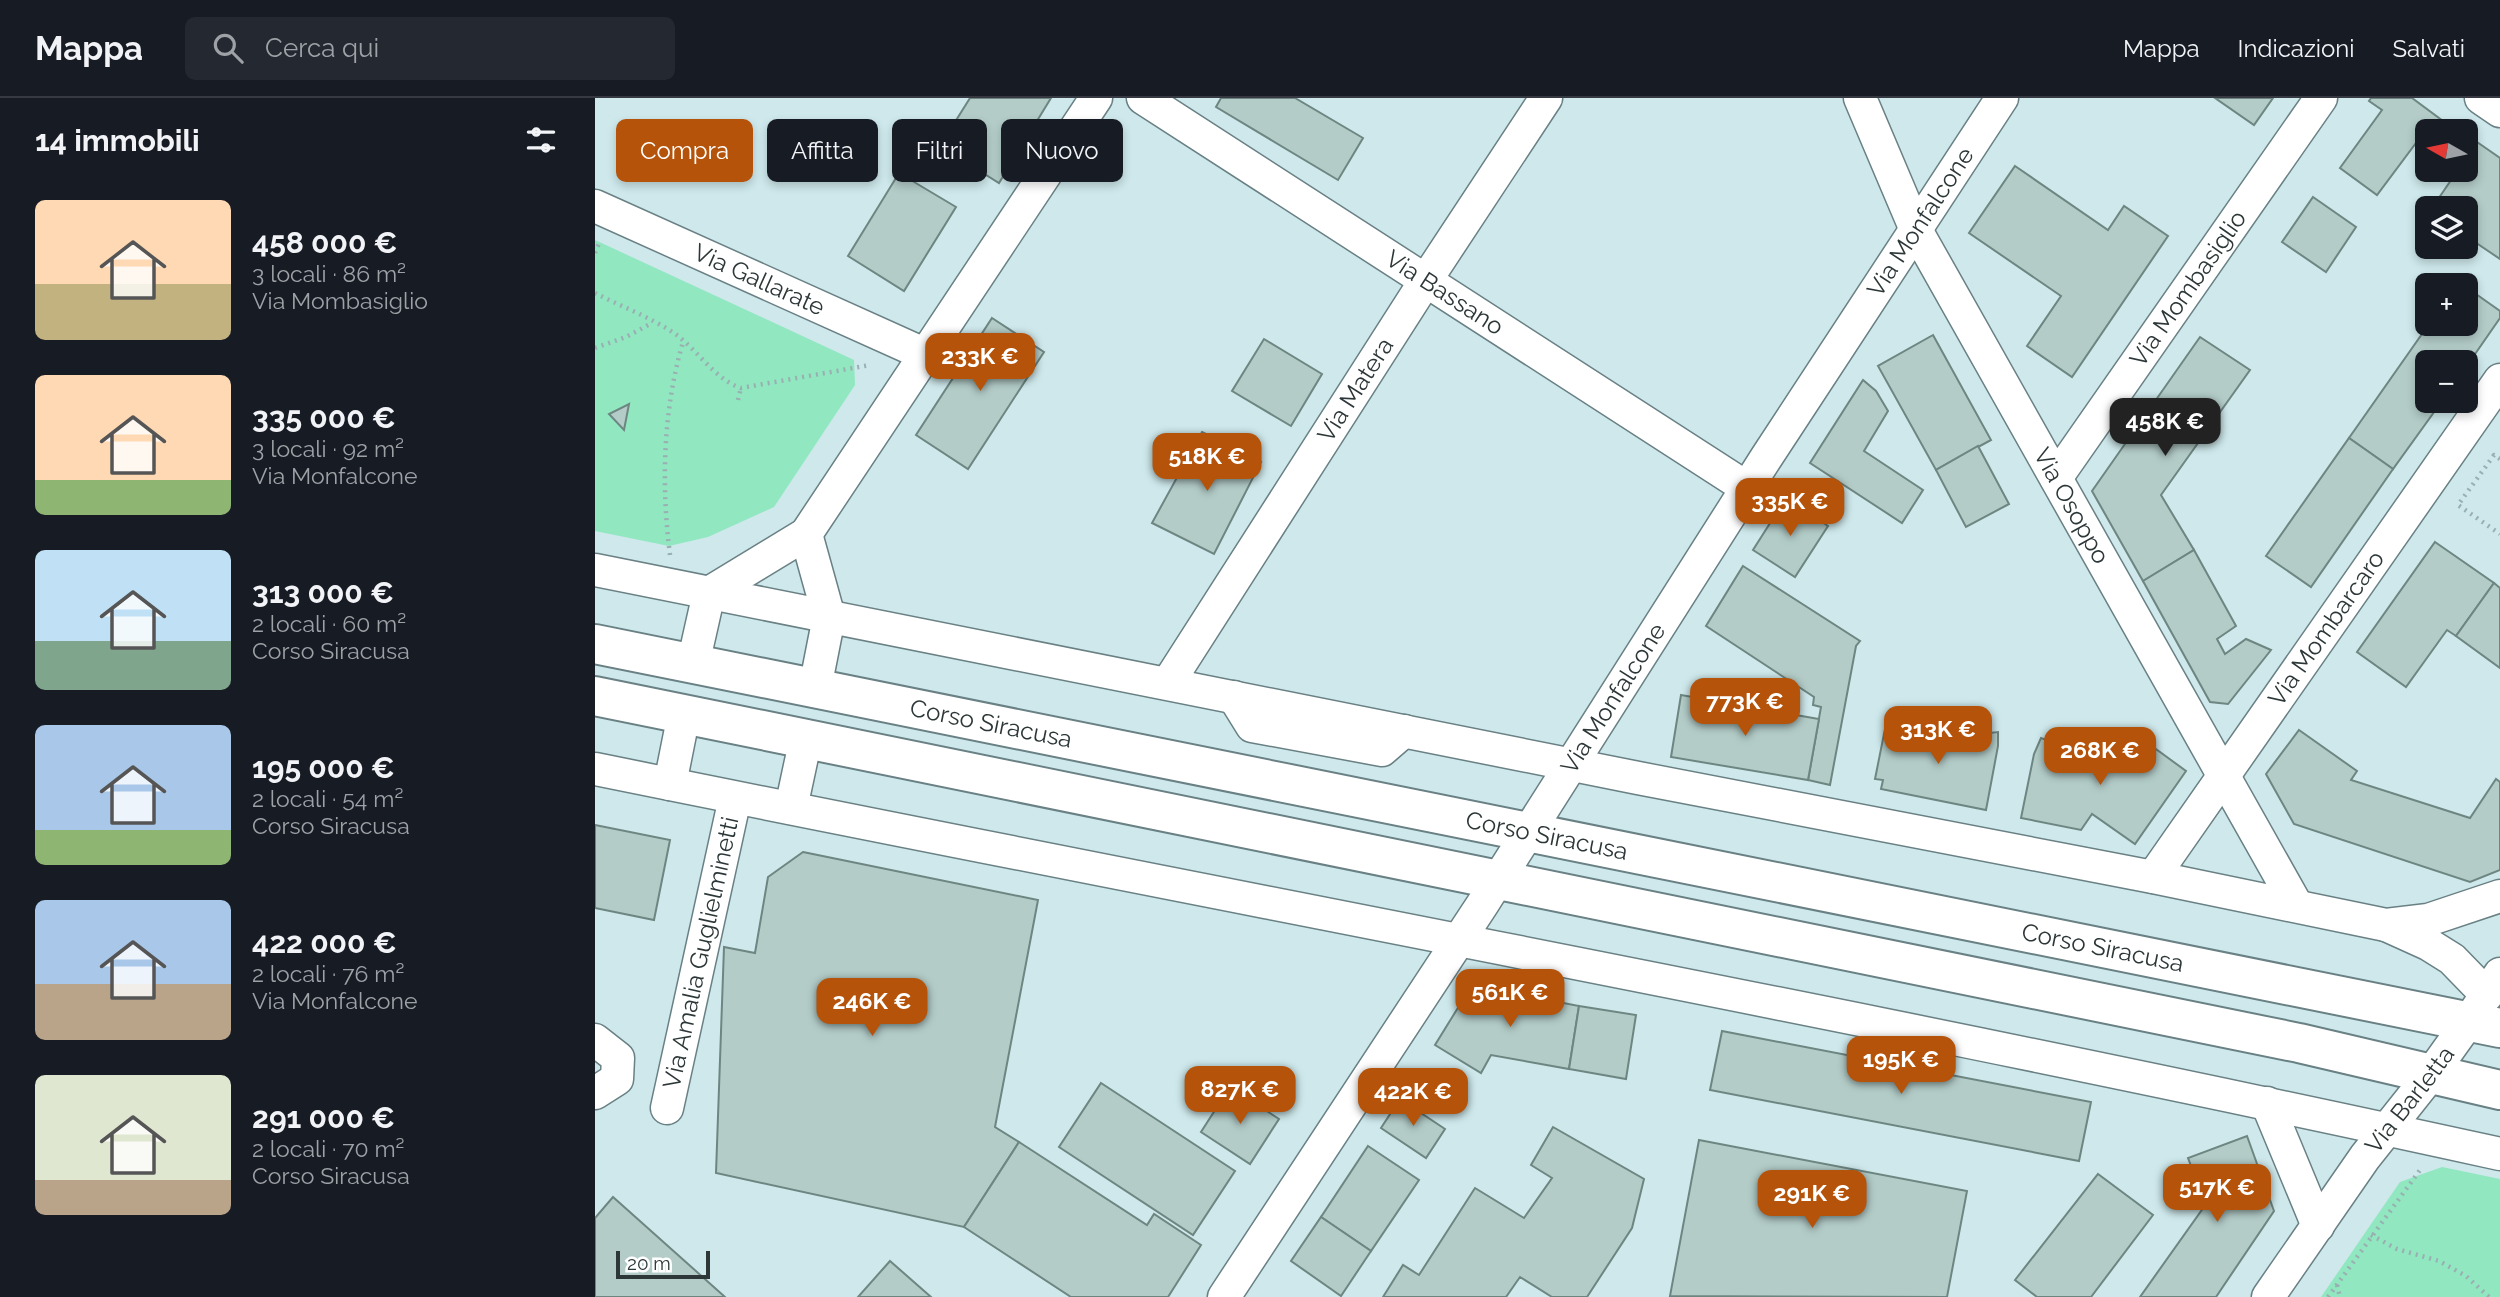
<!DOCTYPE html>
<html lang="it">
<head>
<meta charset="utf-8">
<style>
	:root { --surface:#171b24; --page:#242831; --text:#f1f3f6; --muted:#9ea1a6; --line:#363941; --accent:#b45309 }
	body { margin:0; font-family:Raleway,sans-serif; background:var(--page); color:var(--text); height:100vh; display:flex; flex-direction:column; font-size:26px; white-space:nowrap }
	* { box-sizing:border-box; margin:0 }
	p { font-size:23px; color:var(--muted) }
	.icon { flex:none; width:38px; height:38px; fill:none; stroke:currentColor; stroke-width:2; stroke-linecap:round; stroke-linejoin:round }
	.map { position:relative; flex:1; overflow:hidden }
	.sheet { display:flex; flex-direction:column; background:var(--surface); width:595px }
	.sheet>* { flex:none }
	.guide { position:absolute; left:21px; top:21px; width:665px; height:63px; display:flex; gap:14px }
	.needle { width:46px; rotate:279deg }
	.fabs { position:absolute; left:1820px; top:21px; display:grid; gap:14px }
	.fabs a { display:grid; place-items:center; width:63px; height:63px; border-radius:10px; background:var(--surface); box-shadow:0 4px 10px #0003; font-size:35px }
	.scale { position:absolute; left:21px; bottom:18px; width:94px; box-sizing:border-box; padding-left:7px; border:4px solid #2d3738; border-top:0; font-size:19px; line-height:24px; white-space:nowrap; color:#2d3738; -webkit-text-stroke:5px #fff; paint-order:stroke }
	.price { position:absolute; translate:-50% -60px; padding:0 16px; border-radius:14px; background:var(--accent); color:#fff; font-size:23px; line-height:46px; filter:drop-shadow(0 2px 4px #0008) }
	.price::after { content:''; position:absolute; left:50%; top:42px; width:21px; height:16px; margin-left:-10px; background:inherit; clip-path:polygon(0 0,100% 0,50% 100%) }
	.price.on { background:#222; color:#fff }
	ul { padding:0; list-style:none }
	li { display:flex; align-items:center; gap:21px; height:175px; padding:0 35px }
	li span { display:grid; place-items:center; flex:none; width:196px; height:140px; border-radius:10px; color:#555 }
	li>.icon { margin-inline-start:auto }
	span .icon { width:84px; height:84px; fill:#fffc; stroke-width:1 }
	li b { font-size:30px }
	h2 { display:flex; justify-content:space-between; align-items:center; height:84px; padding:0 35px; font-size:30px }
	.tag { padding:0 24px; border-radius:10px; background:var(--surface); box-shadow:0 4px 10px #0003; font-size:24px; line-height:63px }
	.tag.on { background:var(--accent); color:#fff }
	header { display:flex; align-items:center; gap:42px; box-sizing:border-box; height:98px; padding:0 35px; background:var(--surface); border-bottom:2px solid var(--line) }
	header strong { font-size:33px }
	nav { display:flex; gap:38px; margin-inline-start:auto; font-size:24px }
	.search { width:490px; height:63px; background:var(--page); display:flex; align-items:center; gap:18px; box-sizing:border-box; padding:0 24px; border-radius:10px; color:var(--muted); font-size:26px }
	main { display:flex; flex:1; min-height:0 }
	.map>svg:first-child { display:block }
	.green { fill:#90e7c0 }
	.building { fill:#b3ccc8; stroke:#6e8682; stroke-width:2 }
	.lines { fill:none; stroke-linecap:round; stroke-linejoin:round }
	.minor-casing { stroke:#698084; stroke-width:35 }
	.major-casing { stroke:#698084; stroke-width:42 }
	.path { stroke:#9aafb1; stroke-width:4.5; stroke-dasharray:2 5; stroke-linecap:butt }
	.minor { stroke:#fff; stroke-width:32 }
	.major { stroke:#fff; stroke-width:38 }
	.labels { text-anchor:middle; stroke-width:7; stroke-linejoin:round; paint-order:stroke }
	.street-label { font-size:24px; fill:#2d3738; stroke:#fff }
</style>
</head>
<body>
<header>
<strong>Mappa</strong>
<div class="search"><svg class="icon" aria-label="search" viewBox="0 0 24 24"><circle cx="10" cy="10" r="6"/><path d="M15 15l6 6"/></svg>Cerca qui</div>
<nav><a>Mappa</a><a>Indicazioni</a><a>Salvati</a></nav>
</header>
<main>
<section class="sheet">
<h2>14 immobili<svg class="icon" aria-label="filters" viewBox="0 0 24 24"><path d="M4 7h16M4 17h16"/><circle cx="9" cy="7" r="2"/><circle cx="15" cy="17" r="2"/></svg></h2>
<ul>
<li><span style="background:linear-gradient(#ffd9b3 60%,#c2b280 0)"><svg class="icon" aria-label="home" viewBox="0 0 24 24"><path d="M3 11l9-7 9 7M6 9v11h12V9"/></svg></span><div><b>458 000 €</b><p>3 locali · 86 m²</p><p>Via Mombasiglio</p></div></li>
<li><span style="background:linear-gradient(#ffd9b3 75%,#8fb573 0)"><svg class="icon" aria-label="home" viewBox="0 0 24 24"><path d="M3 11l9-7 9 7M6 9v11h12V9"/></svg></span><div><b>335 000 €</b><p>3 locali · 92 m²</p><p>Via Monfalcone</p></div></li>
<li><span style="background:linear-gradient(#bfe0f5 65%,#7fa58c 0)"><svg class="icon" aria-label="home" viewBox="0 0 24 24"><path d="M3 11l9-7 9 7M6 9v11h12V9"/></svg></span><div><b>313 000 €</b><p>2 locali · 60 m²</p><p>Corso Siracusa</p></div></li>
<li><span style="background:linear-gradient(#a9c7e8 75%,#8fb573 0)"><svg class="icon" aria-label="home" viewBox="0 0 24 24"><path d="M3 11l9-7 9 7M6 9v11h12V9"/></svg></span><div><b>195 000 €</b><p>2 locali · 54 m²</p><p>Corso Siracusa</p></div></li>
<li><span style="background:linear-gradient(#a9c7e8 60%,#b9a48a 0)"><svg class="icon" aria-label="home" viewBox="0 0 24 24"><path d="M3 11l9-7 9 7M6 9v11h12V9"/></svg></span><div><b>422 000 €</b><p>2 locali · 76 m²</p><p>Via Monfalcone</p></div></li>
<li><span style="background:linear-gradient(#dfe7d0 75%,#b9a48a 0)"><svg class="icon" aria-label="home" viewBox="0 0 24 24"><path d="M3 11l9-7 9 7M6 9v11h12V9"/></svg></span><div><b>291 000 €</b><p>2 locali · 70 m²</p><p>Corso Siracusa</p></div></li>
</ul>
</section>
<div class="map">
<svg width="1905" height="1199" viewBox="0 0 1905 1199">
	<rect width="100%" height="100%" fill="#cee8eb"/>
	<!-- green -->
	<g class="green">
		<polygon points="0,142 259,262 260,287 179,409 113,439 74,448 0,433"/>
		<polygon points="1847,1069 1905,1081 1905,1199 1726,1199 1805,1084"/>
	</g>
	<!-- building -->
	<g class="building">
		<polygon points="375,0 456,0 404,85 345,48"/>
		<polygon points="626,0 700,0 768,40 743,82 621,9"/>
		<polygon points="1620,0 1678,0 1659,27"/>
		<polygon points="1776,0 1817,0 1848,23 1840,33 1832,33 1832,44 1828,51 1821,45 1782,97 1745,70 1787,12 1774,3"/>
		<polygon points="1882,44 1905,60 1905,161 1871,138 1871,110 1837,110 1863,72 1871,72 1871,60"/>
		<polygon points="1420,68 1513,132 1529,108 1573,138 1477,279 1432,248 1466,198 1374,135"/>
		<polygon points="304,75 361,109 309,193 253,158"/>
		<polygon points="1718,99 1761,129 1731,174 1687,144"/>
		<polygon points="1871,189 1905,213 1905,220 1871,269 1871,264 1832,264 1832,303 1847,303 1798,371 1754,340 1834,226 1871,226"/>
		<polygon points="397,220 449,254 373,371 321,337"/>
		<polygon points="1338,237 1396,342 1341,372 1283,268"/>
		<polygon points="1605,239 1655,272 1566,397 1599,452 1548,483 1497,393"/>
		<polygon points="669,241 727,276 696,328 637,293"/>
		<polygon points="1268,282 1281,293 1293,313 1269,353 1328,392 1307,425 1215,365"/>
		<polygon points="34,306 29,332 14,316"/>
		<polygon points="607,334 666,364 619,456 557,425"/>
		<polygon points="1754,340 1798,371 1716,489 1671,458"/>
		<polygon points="1383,348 1414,406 1371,429 1341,372"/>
		<polygon points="1191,400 1233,428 1200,479 1158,452"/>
		<polygon points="1840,444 1899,485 1861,538 1852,532 1811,589 1762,554"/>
		<polygon points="1599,452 1641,528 1622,541 1630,556 1651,541 1676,552 1633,606 1615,604 1548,483"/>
		<polygon points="1148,468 1265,543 1261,548 1235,687 1213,682 1226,609 1218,607 1219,599 1111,528"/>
		<polygon points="1899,485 1905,490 1905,570 1861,538"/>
		<polygon points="1086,597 1224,621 1213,682 1076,659"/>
		<polygon points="1291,626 1358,639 1403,634 1403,648 1391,712 1286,691 1288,682 1280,681"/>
		<polygon points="1704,632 1762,673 1756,682 1875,720 1901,681 1905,684 1905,772 1875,784 1699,726 1671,676"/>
		<polygon points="1539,635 1591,673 1540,746 1497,716 1486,732 1426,720 1439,656 1446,640 1494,657 1520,662"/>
		<polygon points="0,727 75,742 59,822 0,810"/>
		<polygon points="208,754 443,802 400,1029 424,1044 369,1129 121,1075 129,849 160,855 173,779"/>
		<polygon points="877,887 984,908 974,971 896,957 886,975 840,947"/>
		<polygon points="984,908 1041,917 1031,981 974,971"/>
		<polygon points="1127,933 1496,1004 1484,1063 1115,992"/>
		<polygon points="506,985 640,1073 598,1137 464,1049"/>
		<polygon points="635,989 684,1021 655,1066 606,1034"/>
		<polygon points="805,1001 850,1031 831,1060 786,1030"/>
		<polygon points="958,1029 1049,1081 1037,1130 992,1199 957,1199 925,1179 911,1199 788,1199 808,1167 824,1177 880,1090 929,1120 957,1080 936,1067"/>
		<polygon points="1652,1038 1679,1113 1621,1199 1545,1199 1611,1106 1593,1060"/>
		<polygon points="1104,1042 1372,1093 1352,1199 1075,1198"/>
		<polygon points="424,1044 552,1127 559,1116 606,1147 573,1199 476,1199 369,1129"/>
		<polygon points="773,1048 824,1082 776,1153 726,1119"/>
		<polygon points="1503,1076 1558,1117 1496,1199 1442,1199 1420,1182"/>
		<polygon points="18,1099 130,1199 0,1199 0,1120"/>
		<polygon points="726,1119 776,1153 746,1198 696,1163"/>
		<polygon points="295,1163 336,1199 263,1199"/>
	</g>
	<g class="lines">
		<defs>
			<g id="minor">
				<path id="s1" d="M548,0L1152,390"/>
				<path id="s2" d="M1265,0L1321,132L1702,808"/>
				<polyline points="1886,0 1905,13"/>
				<path id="s3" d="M0,108L329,256"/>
				<path id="s4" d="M1461,380L1726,0"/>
				<polyline points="211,436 234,519 220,590"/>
				<polyline points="0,472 1043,680 1558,779 1791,827 1833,822 1905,798"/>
				<polyline points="98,566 114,495 211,436 501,0"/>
				<path id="s5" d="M573,585L831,182L951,0"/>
				<polyline points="639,599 657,628 787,652 809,633"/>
				<path d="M0,671C635,800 1272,917 1905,1056"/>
				<polyline points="75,686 89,616"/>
				<polyline points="196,710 211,640"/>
				<path id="s6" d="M1558,779L1905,282"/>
				<polyline points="1791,827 1833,846 1857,861 1892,897"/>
				<polyline points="0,942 23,960 22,981 0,995"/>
				<polyline points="1672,1005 1723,1128"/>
				<path id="s7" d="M72,1010L140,700"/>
				<path id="s8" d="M629,1199L887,807L1171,360L1407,0"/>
				<path id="s9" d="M1673,1199L1770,1059L1836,976L1874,923L1905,876"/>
			</g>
			<g id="major">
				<path id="s10" d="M0,546L1905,930"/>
				<polyline points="0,598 1704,945 1905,992"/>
			</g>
		</defs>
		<!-- minor casing -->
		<use href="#minor" class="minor-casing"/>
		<!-- major casing -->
		<use href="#major" class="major-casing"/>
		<!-- path -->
		<g class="path">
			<polyline points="0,155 5,143"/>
			<path d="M0,195C25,208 55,219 79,235C103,252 119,281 146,290L275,267"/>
			<polyline points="0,250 31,239 57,225"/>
			<polyline points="143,302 146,290"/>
			<polyline points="1905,361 1899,357 1863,407 1905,436"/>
			<path d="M75,457C66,386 68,312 88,244"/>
			<polyline points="1776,1137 1802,1151 1844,1163 1871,1178 1894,1199"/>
			<polyline points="1742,1187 1745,1199"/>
			<polyline points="1733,1199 1825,1072"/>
		</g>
		<!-- minor -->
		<use href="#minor" class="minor"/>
		<!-- major -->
		<use href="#major" class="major"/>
	</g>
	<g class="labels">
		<!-- street labels -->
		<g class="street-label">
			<text dy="8" stroke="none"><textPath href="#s8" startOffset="1281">Via Monfalcone</textPath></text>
			<text dy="8" stroke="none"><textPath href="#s3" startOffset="180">Via Gallarate</textPath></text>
			<text dy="8" stroke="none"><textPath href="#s4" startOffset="231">Via Mombasiglio</textPath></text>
			<text dy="8" stroke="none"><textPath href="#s1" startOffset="359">Via Bassano</textPath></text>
			<text dy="8" stroke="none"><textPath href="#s5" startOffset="348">Via Matera</textPath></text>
			<text dy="8" stroke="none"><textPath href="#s2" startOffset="460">Via Osoppo</textPath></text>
			<text dy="8" stroke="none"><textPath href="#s6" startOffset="303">Via Mombarcaro</textPath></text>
			<text dy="8" stroke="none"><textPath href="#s8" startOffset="714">Via Monfalcone</textPath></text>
			<text dy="8" stroke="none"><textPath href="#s10" startOffset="404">Corso Siracusa</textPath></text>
			<text dy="8" stroke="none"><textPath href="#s10" startOffset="971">Corso Siracusa</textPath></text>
			<text dy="8" stroke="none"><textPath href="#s10" startOffset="1538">Corso Siracusa</textPath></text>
			<text dy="8" stroke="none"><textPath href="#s7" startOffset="159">Via Amalia Guglielminetti</textPath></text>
			<text dy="8" stroke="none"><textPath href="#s9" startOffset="243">Via Barletta</textPath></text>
		</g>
	</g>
</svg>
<div class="fabs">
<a><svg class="needle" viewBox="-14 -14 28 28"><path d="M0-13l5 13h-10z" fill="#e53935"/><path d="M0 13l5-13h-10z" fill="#9ea1a6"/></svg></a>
<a><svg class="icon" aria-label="layers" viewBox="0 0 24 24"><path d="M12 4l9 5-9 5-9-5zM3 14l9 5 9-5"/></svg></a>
<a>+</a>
<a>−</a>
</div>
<div class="scale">20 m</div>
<b class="price" style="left:385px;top:295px">233K €</b>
<b class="price on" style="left:1570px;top:360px">458K €</b>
<b class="price" style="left:612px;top:395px">518K €</b>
<b class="price" style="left:1195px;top:440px">335K €</b>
<b class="price" style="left:1150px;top:640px">773K €</b>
<b class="price" style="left:1343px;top:668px">313K €</b>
<b class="price" style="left:1505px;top:689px">268K €</b>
<b class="price" style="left:915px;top:931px">561K €</b>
<b class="price" style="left:277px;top:940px">246K €</b>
<b class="price" style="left:1306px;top:998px">195K €</b>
<b class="price" style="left:645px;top:1028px">827K €</b>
<b class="price" style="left:818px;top:1030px">422K €</b>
<b class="price" style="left:1622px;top:1126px">517K €</b>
<b class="price" style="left:1217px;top:1132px">291K €</b>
<div class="guide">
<a class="tag on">Compra</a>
<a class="tag">Affitta</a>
<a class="tag">Filtri</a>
<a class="tag">Nuovo</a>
</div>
</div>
</main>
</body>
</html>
